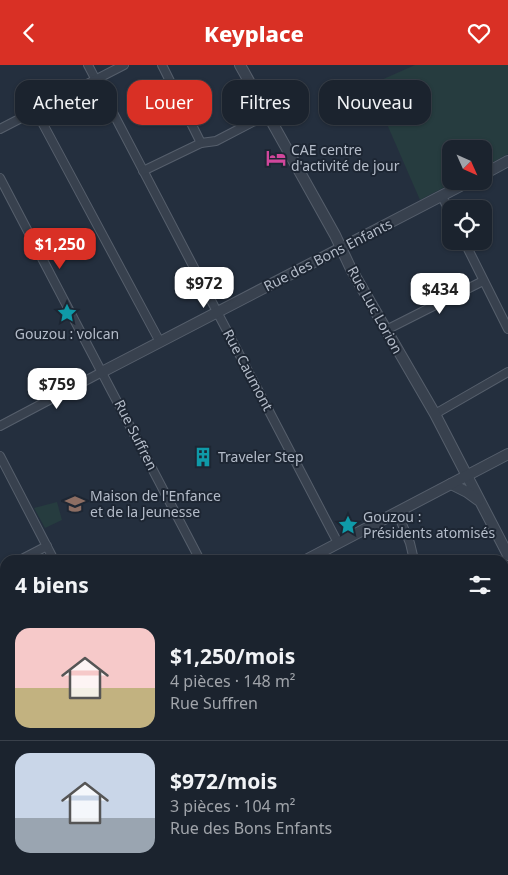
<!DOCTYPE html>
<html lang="fr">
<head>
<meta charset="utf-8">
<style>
	:root { --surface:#1b232e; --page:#282f3a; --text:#f1f3f6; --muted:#a0a4aa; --line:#39404a; --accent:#d93025 }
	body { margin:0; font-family:"Noto Sans",sans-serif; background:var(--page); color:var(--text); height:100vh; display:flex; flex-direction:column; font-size:19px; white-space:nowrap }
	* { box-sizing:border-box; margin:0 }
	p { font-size:16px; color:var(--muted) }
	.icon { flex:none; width:28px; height:28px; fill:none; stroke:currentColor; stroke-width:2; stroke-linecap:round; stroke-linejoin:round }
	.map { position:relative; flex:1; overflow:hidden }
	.drawer { position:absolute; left:0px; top:490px; width:509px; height:320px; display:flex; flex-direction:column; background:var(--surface); border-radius:15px 15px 0 0; box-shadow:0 1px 4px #0004,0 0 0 1px var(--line) }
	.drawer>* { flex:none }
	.banner { position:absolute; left:15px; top:15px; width:479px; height:45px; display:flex; gap:10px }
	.needle { width:32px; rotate:135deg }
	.tools { position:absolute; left:442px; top:75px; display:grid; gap:10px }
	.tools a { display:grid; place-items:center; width:50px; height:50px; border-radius:10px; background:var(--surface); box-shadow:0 1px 4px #0004,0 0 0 1px var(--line); font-size:25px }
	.price { position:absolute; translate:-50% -42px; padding:0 11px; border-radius:10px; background:#fff; color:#222; font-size:16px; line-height:32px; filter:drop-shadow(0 1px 2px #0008) }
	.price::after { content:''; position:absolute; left:50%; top:30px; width:15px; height:11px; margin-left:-8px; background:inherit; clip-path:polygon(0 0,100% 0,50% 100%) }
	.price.current { background:var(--accent); color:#fff }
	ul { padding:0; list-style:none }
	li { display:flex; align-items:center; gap:15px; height:125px; padding:0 15px }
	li+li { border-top:1px solid var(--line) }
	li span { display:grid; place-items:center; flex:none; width:140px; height:100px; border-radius:15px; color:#555 }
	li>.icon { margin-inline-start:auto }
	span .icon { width:60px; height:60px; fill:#fffc; stroke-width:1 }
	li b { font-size:21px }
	h2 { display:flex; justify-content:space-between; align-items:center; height:60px; padding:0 15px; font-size:21px }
	.tag { padding:0 18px; border-radius:15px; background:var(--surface); box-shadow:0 1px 4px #0004,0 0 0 1px var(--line); font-size:18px; line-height:45px }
	.tag.current { background:var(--accent); color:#fff }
	header { display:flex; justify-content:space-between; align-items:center; height:65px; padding:0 15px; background:var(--accent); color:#fff; font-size:22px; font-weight:800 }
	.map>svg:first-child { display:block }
	.green { fill:#263c3f }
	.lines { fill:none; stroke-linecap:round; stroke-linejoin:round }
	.minor-casing { stroke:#565f6c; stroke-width:10 }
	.tertiary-casing { stroke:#565f6c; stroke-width:12 }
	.minor { stroke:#38414e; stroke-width:8 }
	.tertiary { stroke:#38414e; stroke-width:10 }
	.labels { text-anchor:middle; stroke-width:4; stroke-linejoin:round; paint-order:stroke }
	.poi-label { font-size:14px; fill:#b4bcc9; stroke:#1d2633; text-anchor:start }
	.street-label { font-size:14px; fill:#b4bcc9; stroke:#1d2633 }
</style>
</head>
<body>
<header><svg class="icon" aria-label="back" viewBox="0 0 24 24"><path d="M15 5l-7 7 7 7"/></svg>Keyplace<svg class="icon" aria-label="heart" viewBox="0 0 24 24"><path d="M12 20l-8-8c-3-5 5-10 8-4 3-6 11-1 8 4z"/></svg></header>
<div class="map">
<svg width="508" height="810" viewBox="0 0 508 810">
	<rect width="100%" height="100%" fill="#242f3e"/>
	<!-- green -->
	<g class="green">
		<polygon points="415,0 508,0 508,89 484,102 484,84 451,84 451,116 456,116 420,135 370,20"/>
		<polygon points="57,437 62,455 45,463 34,443"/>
	</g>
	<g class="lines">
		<defs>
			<g id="minor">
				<polyline points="88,0 338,478"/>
				<polyline points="162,0 201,78"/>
				<polyline points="36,46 160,277"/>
				<polyline points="0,64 124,0"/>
				<polyline points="143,106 201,78 216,76 268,49"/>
				<polyline points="0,113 200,495"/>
				<polyline points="442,131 451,150"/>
				<polyline points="464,176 508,264"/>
				<polyline points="386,265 483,216"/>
				<polyline points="435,349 508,307"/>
				<polyline points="0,361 102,307"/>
				<polyline points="0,391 54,495"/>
				<polyline points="397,447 410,478 414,495"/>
				<polyline points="20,495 47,481"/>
				<polyline points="0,505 5,503"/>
				<polyline points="0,559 5,569"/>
				<polyline points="504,568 508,567"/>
				<polyline points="0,671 5,680"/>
				<polyline points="71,805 73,810"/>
				<polyline points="218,805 220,810"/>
				<polyline points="397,805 508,807"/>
				<polyline points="80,810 90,805"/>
			</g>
			<g id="tertiary">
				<polyline points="240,0 335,170 351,204 435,349 508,490"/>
				<polyline points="484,109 508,96"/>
				<polyline points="102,307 470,116"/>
				<polyline points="451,419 467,427 478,435"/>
				<polyline points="306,495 508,389"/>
				<polyline points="0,656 5,653"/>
				<polyline points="504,694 508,691"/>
				<polyline points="263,810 273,805"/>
			</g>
		</defs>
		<!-- minor casing -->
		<use href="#minor" class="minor-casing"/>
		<!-- tertiary casing -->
		<use href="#tertiary" class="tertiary-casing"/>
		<!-- minor -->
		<use href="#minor" class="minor"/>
		<!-- tertiary -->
		<use href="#tertiary" class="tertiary"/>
	</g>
	<!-- icons -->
	<defs>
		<symbol id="hotel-bare" viewBox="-9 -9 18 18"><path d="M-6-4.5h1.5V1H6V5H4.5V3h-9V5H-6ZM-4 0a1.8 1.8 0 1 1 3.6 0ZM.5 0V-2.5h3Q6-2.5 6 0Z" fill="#d1479c" stroke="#1d2633" stroke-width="2.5" paint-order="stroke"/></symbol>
		<symbol id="sight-bare" viewBox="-9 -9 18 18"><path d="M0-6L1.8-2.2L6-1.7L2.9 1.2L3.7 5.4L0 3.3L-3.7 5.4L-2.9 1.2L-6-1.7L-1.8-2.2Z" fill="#0f9aa8" stroke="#1d2633" stroke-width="2.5" paint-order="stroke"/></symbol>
		<symbol id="building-bare" viewBox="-9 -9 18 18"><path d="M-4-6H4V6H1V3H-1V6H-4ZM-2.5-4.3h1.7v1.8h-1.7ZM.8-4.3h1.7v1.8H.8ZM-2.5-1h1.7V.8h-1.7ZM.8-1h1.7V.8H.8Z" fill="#0f9aa8" stroke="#1d2633" stroke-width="2.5" paint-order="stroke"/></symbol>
		<symbol id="school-bare" viewBox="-9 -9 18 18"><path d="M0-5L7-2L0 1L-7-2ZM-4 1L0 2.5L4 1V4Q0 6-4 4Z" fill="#8d6e63" stroke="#1d2633" stroke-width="2.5" paint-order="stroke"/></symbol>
	</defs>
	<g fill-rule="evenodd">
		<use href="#hotel-bare" x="262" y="79" width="28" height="28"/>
		<use href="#sight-bare" x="53" y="234" width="28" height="28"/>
		<use href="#building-bare" x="189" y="378" width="28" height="28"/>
		<use href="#school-bare" x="61" y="425" width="28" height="28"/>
		<use href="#sight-bare" x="334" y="446" width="28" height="28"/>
	</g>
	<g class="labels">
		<!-- poi labels -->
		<g class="poi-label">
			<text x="291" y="90">CAE centre<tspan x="291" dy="16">d'activité de jour</tspan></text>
			<text x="67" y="274" text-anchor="middle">Gouzou : volcan</text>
			<text x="218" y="397">Traveler Step</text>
			<text x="90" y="436">Maison de l'Enfance<tspan x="90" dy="16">et de la Jeunesse</tspan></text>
			<text x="363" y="457">Gouzou :<tspan x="363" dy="16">Présidents atomisés</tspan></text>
		</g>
		<!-- street labels -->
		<g class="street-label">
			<text transform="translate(328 190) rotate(-27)" y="5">Rue des Bons Enfants</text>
			<text transform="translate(375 245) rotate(61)" y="5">Rue Luc Lorion</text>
			<text transform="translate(248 305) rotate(62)" y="5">Rue Caumont</text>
			<text transform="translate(136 370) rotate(63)" y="5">Rue Suffren</text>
		</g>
	</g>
</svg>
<div class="tools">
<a><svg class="needle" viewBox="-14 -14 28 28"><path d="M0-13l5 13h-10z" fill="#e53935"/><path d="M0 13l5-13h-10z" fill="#a0a4aa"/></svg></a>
<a><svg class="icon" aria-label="locate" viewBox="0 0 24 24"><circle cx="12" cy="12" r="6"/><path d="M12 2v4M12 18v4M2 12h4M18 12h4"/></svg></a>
</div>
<b class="price current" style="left:60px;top:205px">$1,250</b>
<b class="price" style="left:204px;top:244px">$972</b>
<b class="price" style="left:440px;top:250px">$434</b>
<b class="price" style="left:57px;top:345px">$759</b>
<div class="banner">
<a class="tag">Acheter</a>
<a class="tag current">Louer</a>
<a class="tag">Filtres</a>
<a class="tag">Nouveau</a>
</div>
<section class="drawer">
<h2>4 biens<svg class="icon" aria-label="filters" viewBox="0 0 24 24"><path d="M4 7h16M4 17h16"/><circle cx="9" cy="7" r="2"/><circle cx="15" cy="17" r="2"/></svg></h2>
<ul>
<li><span style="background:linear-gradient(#f6c9c9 60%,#c2b280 0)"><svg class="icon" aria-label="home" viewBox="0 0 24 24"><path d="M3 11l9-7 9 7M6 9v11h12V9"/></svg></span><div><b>$1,250/mois</b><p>4 pièces · 148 m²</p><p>Rue Suffren</p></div></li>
<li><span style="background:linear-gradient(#c9d6e8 65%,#9aa5b1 0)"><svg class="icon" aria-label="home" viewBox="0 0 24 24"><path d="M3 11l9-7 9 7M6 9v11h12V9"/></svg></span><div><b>$972/mois</b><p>3 pièces · 104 m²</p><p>Rue des Bons Enfants</p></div></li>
</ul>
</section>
</div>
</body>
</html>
